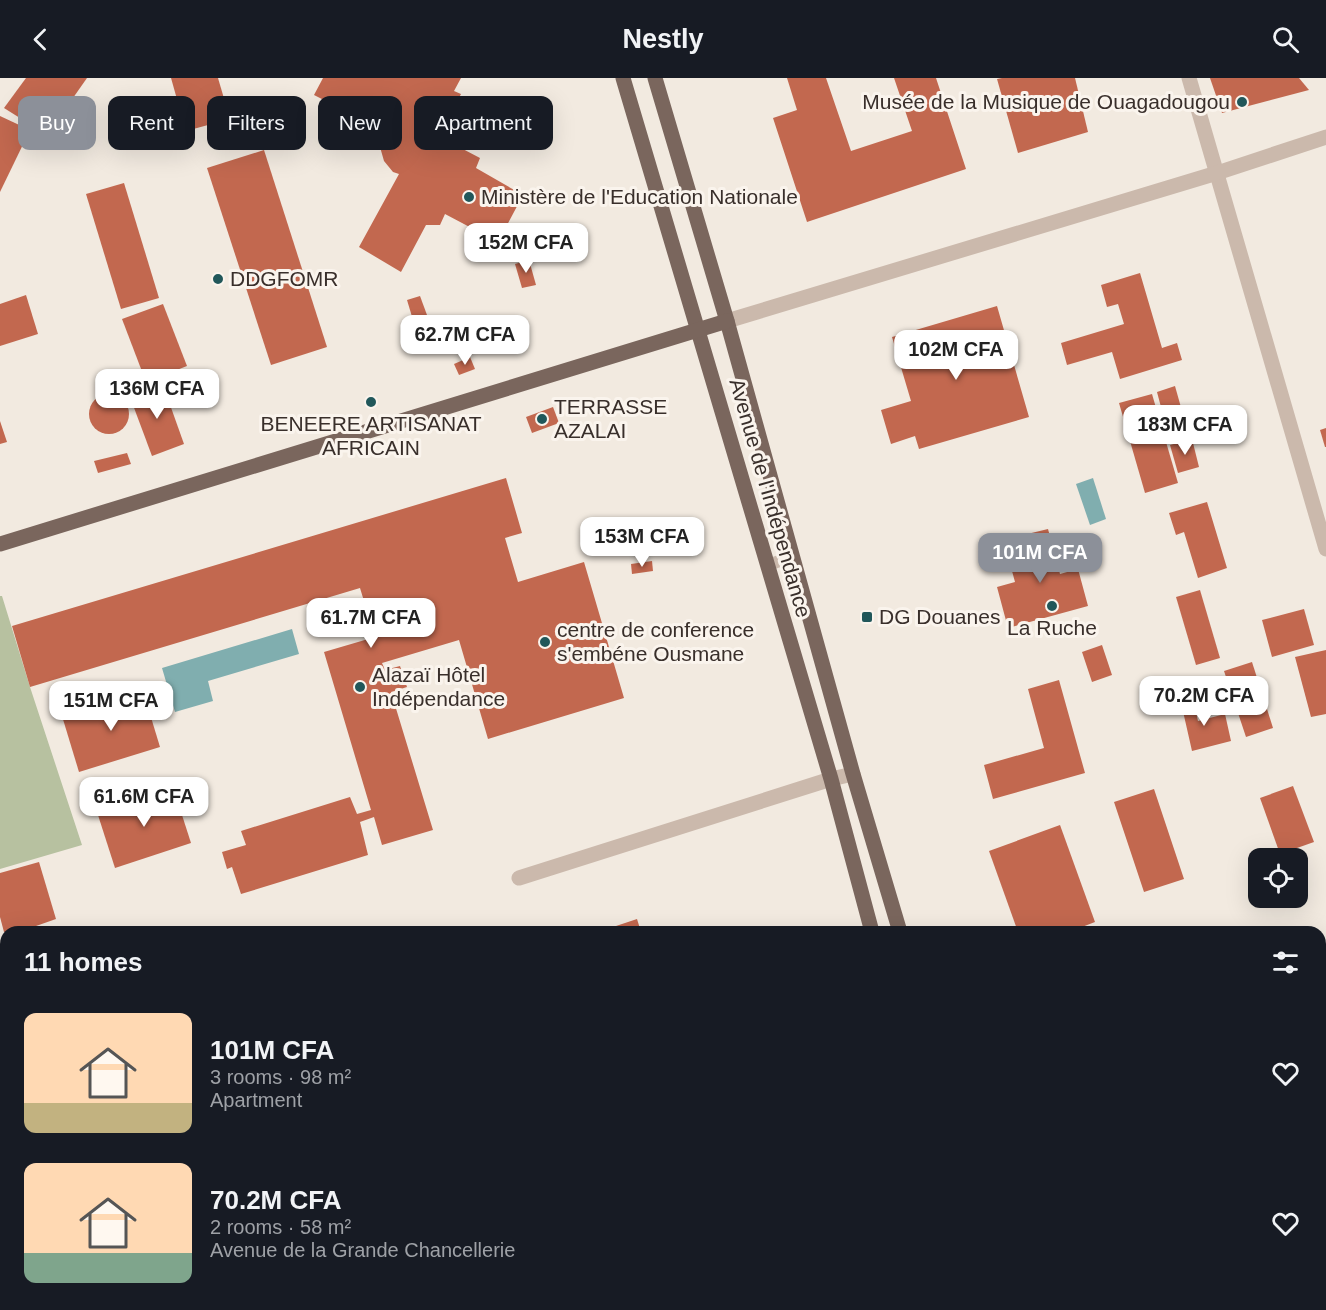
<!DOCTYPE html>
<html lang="en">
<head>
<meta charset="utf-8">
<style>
	:root { --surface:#171b24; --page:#242831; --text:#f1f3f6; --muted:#9ea1a6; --accent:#8c9099 }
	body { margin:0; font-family:Arial,sans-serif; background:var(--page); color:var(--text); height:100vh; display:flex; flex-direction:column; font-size:22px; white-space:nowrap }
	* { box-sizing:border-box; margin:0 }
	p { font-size:20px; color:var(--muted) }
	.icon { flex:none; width:33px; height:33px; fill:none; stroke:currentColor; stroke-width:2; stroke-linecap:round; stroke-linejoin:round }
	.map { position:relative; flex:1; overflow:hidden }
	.side { position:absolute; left:0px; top:848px; width:1326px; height:386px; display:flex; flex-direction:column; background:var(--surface); border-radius:18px 18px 0 0; box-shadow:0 6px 24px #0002 }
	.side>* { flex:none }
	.guide { position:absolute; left:18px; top:18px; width:600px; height:54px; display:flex; gap:12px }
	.buttons { position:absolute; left:1248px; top:770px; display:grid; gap:12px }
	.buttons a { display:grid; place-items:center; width:60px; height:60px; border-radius:12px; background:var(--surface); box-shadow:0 6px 24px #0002; font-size:30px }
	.price { position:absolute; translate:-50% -51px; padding:0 14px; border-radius:12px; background:#fff; color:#222; font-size:20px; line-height:39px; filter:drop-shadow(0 2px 3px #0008) }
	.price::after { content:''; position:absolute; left:50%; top:36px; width:18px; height:14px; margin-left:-9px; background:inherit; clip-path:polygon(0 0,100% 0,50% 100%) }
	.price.selected { background:var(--accent); color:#fff }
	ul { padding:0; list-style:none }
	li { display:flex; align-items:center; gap:18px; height:150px; padding:0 24px }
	li span { display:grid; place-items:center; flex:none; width:168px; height:120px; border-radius:12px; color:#555 }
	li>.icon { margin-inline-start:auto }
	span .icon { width:72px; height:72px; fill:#fffc; stroke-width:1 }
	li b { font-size:26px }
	h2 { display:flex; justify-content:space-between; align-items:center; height:72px; padding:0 24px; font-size:26px }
	.tag { padding:0 21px; border-radius:12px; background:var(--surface); box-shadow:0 6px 24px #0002; font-size:21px; line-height:54px }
	.tag.selected { background:var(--accent); color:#fff }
	header { display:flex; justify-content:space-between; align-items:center; height:78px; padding:0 24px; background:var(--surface); font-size:27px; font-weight:600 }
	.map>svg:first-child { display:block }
	.pitch { fill:#b7c1a0 }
	.water { fill:#80aeaf }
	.building { fill:#c2684f }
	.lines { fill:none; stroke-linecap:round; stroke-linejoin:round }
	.service { stroke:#cbb9ac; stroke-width:12 }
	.minor { stroke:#cbb9ac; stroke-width:15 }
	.primary { stroke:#7a665d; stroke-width:15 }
	.poi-dot { fill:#21575a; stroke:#faf4ed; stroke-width:2 }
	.labels { text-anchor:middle; stroke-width:6; stroke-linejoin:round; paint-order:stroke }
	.poi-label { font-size:21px; fill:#392f2b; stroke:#faf4ed; text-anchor:start }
	.street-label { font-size:21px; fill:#392f2b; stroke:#faf4ed }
</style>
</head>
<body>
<header><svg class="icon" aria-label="back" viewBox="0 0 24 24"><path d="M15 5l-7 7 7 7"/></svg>Nestly<svg class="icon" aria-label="search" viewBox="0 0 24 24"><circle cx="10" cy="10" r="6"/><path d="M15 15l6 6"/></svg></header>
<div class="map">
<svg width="1326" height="1232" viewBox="0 0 1326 1232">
	<rect width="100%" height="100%" fill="#f2eae0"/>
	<!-- pitch -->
	<polygon class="pitch" points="0,518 2,518 30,609 82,767 0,791"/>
	<!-- water -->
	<g class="water">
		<polygon points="1093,400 1106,441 1090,447 1076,406"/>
		<polygon points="292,551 299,576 208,603 213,623 175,634 162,590"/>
	</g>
	<!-- building -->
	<g class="building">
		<polygon points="26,0 87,0 47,57 4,30"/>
		<polygon points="171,0 218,0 230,41 186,53"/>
		<polygon points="323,0 461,0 454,13 461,16 448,40 454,46 457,52 459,69 480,80 476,90 523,117 498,164 445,136 440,147 426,147 401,194 359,169 399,96 393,94 384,83 380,69 380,62 385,53 314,17"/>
		<polygon points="787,0 826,0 851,73 912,53 894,0 936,0 966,91 807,144 773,40 797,32"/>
		<polygon points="1002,0 1075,0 1088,54 1018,75 997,1"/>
		<polygon points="1210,0 1299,0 1309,12 1222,35"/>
		<polygon points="0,38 30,52 0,114"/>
		<polygon points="264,72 327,269 271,287 207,90"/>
		<polygon points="124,105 159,220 121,231 86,116"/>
		<polygon points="529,182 536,207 522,210 515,186"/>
		<polygon points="1140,195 1162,270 1177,265 1182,282 1120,301 1112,274 1067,287 1061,265 1124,246 1118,226 1107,229 1101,207"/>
		<polygon points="26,217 38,256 0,268 0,226"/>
		<polygon points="420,218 427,237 413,242 407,222"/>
		<polygon points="163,226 187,288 146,304 122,241"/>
		<polygon points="997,228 1029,339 919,371 915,358 891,366 881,332 911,323 892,259"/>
		<polygon points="470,279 475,291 459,297 454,286"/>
		<polygon points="163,307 184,366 152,378 130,319"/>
		<polygon points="1175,308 1189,358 1170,363 1157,314"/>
		<circle cx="109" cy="336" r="20"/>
		<polygon points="1152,316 1178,405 1145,415 1119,325"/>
		<polygon points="553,329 559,345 532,355 526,339"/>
		<polygon points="0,343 7,364 0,366"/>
		<polygon points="1326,350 1326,369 1325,369 1320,352"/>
		<polygon points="1192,361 1199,389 1178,395 1170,367"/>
		<polygon points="127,375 131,386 98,395 94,383"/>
		<polygon points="506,400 522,455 505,460 518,504 584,484 624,620 488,661 459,562 382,585 385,592 400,588 407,609 391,614 433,752 382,767 374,739 360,744 368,777 241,816 232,789 227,791 222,774 246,767 241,753 350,719 357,736 371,732 324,574 375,559 360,510 30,609 12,548"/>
		<polygon points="1207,424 1227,490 1198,500 1184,454 1176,457 1169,435"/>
		<polygon points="1048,451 1060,496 1078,491 1088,528 1008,550 997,509 1015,504 1012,493 1023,489 1015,459"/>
		<polygon points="652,483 653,493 632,496 631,486"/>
		<polygon points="1200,512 1220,580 1196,587 1176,519"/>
		<polygon points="1304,531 1314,567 1272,579 1262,542"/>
		<polygon points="1102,567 1112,597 1092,604 1082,574"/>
		<polygon points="1326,572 1326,636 1311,639 1295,579"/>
		<polygon points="1252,584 1273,650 1246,659 1224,593"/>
		<polygon points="1059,602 1085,695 993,721 984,687 1044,670 1028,611"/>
		<polygon points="143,613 160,669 79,694 62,638"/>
		<polygon points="1192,617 1198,643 1225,636 1231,663 1192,673 1180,620"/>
		<polygon points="1293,708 1314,764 1280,776 1260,720"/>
		<polygon points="173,709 191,765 115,790 97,734"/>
		<polygon points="1154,711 1184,801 1144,814 1114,724"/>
		<polygon points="1060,747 1095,844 1069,854 1018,854 989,773"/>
		<polygon points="39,784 56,841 19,854 4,854 0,839 0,795"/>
		<polygon points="637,841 641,854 601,854 601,853"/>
		<polygon points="1326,869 1326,932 1323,933 1320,922 1320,871"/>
		<polygon points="1326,1062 1326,1104 1320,1106 1320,1064"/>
		<polygon points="6,1135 6,1163 4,1164 0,1154 0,1137"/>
		<polygon points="1320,1179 1326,1198 1326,1211 1320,1212"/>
		<polygon points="1195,1227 1220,1227 1220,1228 1205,1232 1197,1232"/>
	</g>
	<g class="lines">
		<!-- service -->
		<polyline class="service" points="768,487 791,479"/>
		<!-- minor -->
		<g class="minor">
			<polyline points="1189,0 1326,471"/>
			<polyline points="727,243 1217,95 1326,59"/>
			<polyline points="519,800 831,701 853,696"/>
			<polyline points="0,933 6,931"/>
			<polyline points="1320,1034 1326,1033"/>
			<polyline points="676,1232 692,1227"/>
		</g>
		<!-- primary -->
		<g class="primary">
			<polyline points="623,0 831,701 872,854"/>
			<polyline points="655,0 727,243 853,696 900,854"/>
			<polyline points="0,466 727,243"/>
			<polyline points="982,1227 983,1232"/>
			<polyline points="1006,1227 1008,1232"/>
		</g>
	</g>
	<!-- markers -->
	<g class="poi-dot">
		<circle cx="1242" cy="24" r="6"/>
		<circle cx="469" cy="119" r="6"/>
		<circle cx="218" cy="201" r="6"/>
		<circle cx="371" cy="324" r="6"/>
		<circle cx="542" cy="341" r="6"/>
		<circle cx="1052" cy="528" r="6"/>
		<rect x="861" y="533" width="12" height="12" rx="3"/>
		<circle cx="545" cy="564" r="6"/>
		<circle cx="360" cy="609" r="6"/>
	</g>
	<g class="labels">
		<!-- poi labels -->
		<g class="poi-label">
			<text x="1230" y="31" text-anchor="end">Musée de la Musique de Ouagadougou</text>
			<text x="481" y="126">Ministère de l'Education Nationale</text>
			<text x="230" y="208">DDGFOMR</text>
			<text x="554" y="336">TERRASSE<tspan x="554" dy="24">AZALAI</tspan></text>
			<text x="371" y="353" text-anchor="middle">BENEERE ARTISANAT<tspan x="371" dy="24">AFRICAIN</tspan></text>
			<text x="879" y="546">DG Douanes</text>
			<text x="1052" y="557" text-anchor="middle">La Ruche</text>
			<text x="557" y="559">centre de conference<tspan x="557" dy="24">s'embéne Ousmane</tspan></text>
			<text x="372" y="604">Alazaï Hôtel<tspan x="372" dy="24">Indépendance</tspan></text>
		</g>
		<!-- street labels -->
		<g class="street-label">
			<text transform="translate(770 420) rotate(74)" y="7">Avenue de l'Indépendance</text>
		</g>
	</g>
</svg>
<div class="buttons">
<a><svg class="icon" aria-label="locate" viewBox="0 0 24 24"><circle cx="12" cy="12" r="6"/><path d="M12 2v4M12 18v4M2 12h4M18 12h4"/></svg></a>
</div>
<b class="price" style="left:526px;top:196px">152M CFA</b>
<b class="price" style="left:465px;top:288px">62.7M CFA</b>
<b class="price" style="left:956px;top:303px">102M CFA</b>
<b class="price" style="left:157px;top:342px">136M CFA</b>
<b class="price" style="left:1185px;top:378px">183M CFA</b>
<b class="price" style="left:642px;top:490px">153M CFA</b>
<b class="price selected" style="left:1040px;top:506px">101M CFA</b>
<b class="price" style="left:371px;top:571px">61.7M CFA</b>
<b class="price" style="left:1204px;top:649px">70.2M CFA</b>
<b class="price" style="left:111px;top:654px">151M CFA</b>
<b class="price" style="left:144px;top:750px">61.6M CFA</b>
<div class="guide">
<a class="tag selected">Buy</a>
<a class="tag">Rent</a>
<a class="tag">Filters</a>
<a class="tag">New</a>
<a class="tag">Apartment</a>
</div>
<section class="side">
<h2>11 homes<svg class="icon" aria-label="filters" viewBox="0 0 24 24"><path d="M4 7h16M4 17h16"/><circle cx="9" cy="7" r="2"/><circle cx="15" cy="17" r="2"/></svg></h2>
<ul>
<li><span style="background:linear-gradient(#ffd9b3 75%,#c2b280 0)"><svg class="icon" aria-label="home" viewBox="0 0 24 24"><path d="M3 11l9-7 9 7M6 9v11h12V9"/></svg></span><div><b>101M CFA</b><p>3 rooms · 98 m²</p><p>Apartment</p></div><svg class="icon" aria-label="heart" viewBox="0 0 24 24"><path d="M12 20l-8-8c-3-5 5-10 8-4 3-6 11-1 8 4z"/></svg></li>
<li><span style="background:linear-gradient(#ffd9b3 75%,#7fa58c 0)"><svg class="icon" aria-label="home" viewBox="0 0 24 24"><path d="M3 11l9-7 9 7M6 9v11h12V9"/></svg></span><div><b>70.2M CFA</b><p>2 rooms · 58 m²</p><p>Avenue de la Grande Chancellerie</p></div><svg class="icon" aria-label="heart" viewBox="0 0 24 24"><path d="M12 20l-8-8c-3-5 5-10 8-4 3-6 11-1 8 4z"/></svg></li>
</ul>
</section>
</div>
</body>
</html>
